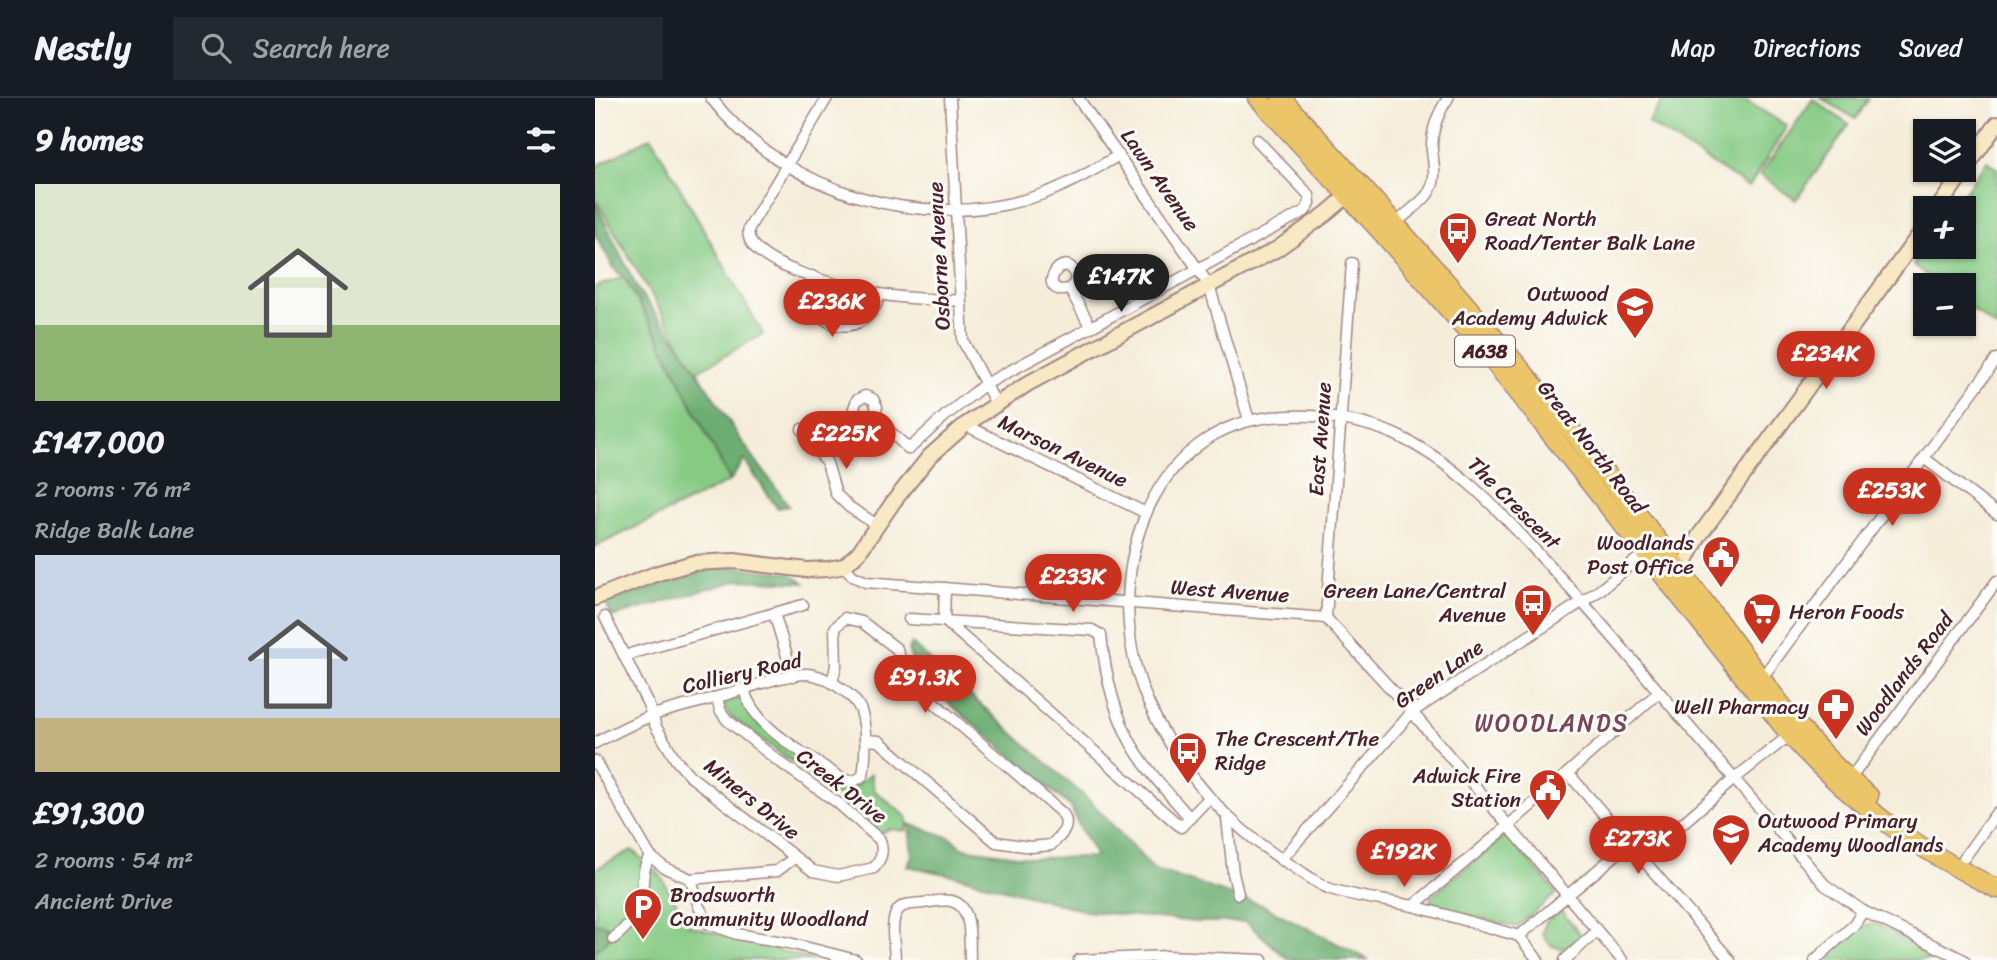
<!DOCTYPE html>
<html lang="en">
<head>
<meta charset="utf-8">
<style>
	:root { --surface:#171b24; --page:#242831; --text:#f1f3f6; --muted:#9ea1a6; --line:#363941; --accent:#c8321e }
	body { margin:0; font-family:Sriracha,sans-serif; background:var(--page); color:var(--text); height:100vh; display:flex; flex-direction:column; font-size:26px; white-space:nowrap }
	* { box-sizing:border-box; margin:0 }
	p { font-size:23px; color:var(--muted) }
	.icon { flex:none; width:38px; height:38px; fill:none; stroke:currentColor; stroke-width:2; stroke-linecap:round; stroke-linejoin:round }
	.map { position:relative; flex:1; overflow:hidden }
	.drawer { display:flex; flex-direction:column; background:var(--surface); width:595px }
	.drawer>* { flex:none }
	.fabs { position:absolute; left:1318px; top:21px; display:grid; gap:14px }
	.fabs a { display:grid; place-items:center; width:63px; height:63px; border-radius:0px; background:var(--surface); box-shadow:0 2px 5px #0004; font-size:35px }
	.price { position:absolute; translate:-50% -60px; padding:0 16px; border-radius:24px; background:var(--accent); color:#fff; font-size:23px; line-height:46px; filter:drop-shadow(0 2px 4px #0008) }
	.price::after { content:''; position:absolute; left:50%; top:42px; width:21px; height:16px; margin-left:-10px; background:inherit; clip-path:polygon(0 0,100% 0,50% 100%) }
	.price.on { background:#222; color:#fff }
	ul { padding:0; list-style:none }
	li { display:grid; align-content:center; gap:14px; height:371px; padding:0 35px }
	li span { display:grid; place-items:center; height:217px; border-radius:0px; color:#555 }
	li>.icon { margin-inline-start:auto }
	span .icon { width:126px; height:126px; fill:#fffc; stroke-width:1 }
	li b { font-size:30px }
	h2 { display:flex; justify-content:space-between; align-items:center; height:84px; padding:0 35px; font-size:30px }
	header { display:flex; align-items:center; gap:42px; box-sizing:border-box; height:98px; padding:0 35px; background:var(--surface); border-bottom:2px solid var(--line) }
	header strong { font-size:33px }
	nav { display:flex; gap:38px; margin-inline-start:auto; font-size:24px }
	.search { width:490px; height:63px; background:var(--page); display:flex; align-items:center; gap:18px; box-sizing:border-box; padding:0 24px; border-radius:0px; color:var(--muted); font-size:26px }
	main { display:flex; flex:1; min-height:0 }
	.map>svg:first-child { display:block }
	.green { fill:#86ca84; stroke:#687458; stroke-width:2 }
	.forest { fill:#6cae72; stroke:#5b664e; stroke-width:2 }
	.lines { fill:none; stroke-linecap:round; stroke-linejoin:round }
	.street-casing { stroke:#a08682; stroke-width:13 }
	.secondary-casing { stroke:#a08682; stroke-width:18 }
	.highway-casing { stroke:#a08682; stroke-width:21 }
	.street { stroke:#fff; stroke-width:10 }
	.secondary { stroke:#f8e8c3; stroke-width:14 }
	.highway { stroke:#edc569; stroke-width:18 }
	.labels { text-anchor:middle; stroke-width:6; stroke-linejoin:round; paint-order:stroke }
	.shield { fill:#fdfcf7; stroke:#806168; stroke-width:2 }
	.shield-label { font-size:19px; font-weight:bold; fill:#4a1f2b }
	.street-label { font-size:21px; fill:#4a1f2b; stroke:#fdfcf7 }
	.poi-label { font-size:21px; fill:#4a1f2b; stroke:#fdfcf7; text-anchor:start }
	.quarter-label { font-size:24px; letter-spacing:2px; fill:#7a4657; stroke:#fdfcf7 }
</style>
</head>
<body>
<header>
<strong>Nestly</strong>
<div class="search"><svg class="icon" aria-label="search" viewBox="0 0 24 24"><circle cx="10" cy="10" r="6"/><path d="M15 15l6 6"/></svg>Search here</div>
<nav><a>Map</a><a>Directions</a><a>Saved</a></nav>
</header>
<main>
<section class="drawer">
<h2>9 homes<svg class="icon" aria-label="filters" viewBox="0 0 24 24"><path d="M4 7h16M4 17h16"/><circle cx="9" cy="7" r="2"/><circle cx="15" cy="17" r="2"/></svg></h2>
<ul>
<li><span style="background:linear-gradient(#dfe7d0 65%,#8fb573 0)"><svg class="icon" aria-label="home" viewBox="0 0 24 24"><path d="M3 11l9-7 9 7M6 9v11h12V9"/></svg></span><div><b>£147,000</b><p>2 rooms · 76 m²</p><p>Ridge Balk Lane</p></div></li>
<li><span style="background:linear-gradient(#c9d6e8 75%,#c2b280 0)"><svg class="icon" aria-label="home" viewBox="0 0 24 24"><path d="M3 11l9-7 9 7M6 9v11h12V9"/></svg></span><div><b>£91,300</b><p>2 rooms · 54 m²</p><p>Ancient Drive</p></div></li>
</ul>
</section>
<div class="map">
<svg width="1402" height="862" viewBox="0 0 1402 862">
	<rect width="100%" height="100%" fill="#fdfcf7"/>
	<filter id="ink" filterUnits="userSpaceOnUse"><feTurbulence type="fractalNoise" baseFrequency=".0143" numOctaves="2"/><feDisplacementMap in="SourceGraphic" scale="14" xChannelSelector="R" yChannelSelector="G"/><feConvolveMatrix kernelMatrix="1 2 1 2 8 2 1 2 1" color-interpolation-filters="sRGB"/></filter>
	<filter id="wash" filterUnits="userSpaceOnUse"><feTurbulence type="fractalNoise" baseFrequency=".00686" numOctaves="4" result="noise"/><feDisplacementMap in="SourceGraphic" scale="28" xChannelSelector="R" yChannelSelector="G"/><feGaussianBlur stdDeviation="1.57" result="paint"/><feColorMatrix in="noise" values="0 0 0 0 0 0 0 0 0 0 0 0 0 0 0 0 0 1.4 0 .05"/><feComposite in="paint" operator="in"/></filter>
	<g filter="url(#wash)">
		<rect width="100%" height="100%" fill="#f5edda"/>
		<!-- green -->
		<g class="green">
			<polygon points="1069,0 1147,0 1192,28 1154,89 1053,25"/>
			<polygon points="1226,0 1274,0 1261,21"/>
			<polygon points="1218,1 1254,27 1201,102 1165,77"/>
			<polygon points="56,39 168,236 101,274 0,100 0,69"/>
			<polygon points="1392,63 1402,70 1402,230 1369,205 1368,187 1345,187 1318,167 1331,149 1368,149 1368,110 1358,110"/>
			<polygon points="29,179 63,239 135,383 0,449 0,189"/>
			<polygon points="142,600 146,601 160,623 249,688 260,688 276,676 279,692 313,720 311,733 294,731 284,736 261,711 136,619 128,608 129,604"/>
			<polygon points="911,737 962,795 922,829 846,811 836,806 835,800"/>
			<polygon points="37,752 65,777 95,828 220,862 0,862 0,771"/>
			<path d="M966,813L986,837L971,851C958,850 953,847 947,835L951,824Z"/>
			<polygon points="1281,826 1354,862 1226,862 1265,828"/>
		</g>
		<!-- forest -->
		<g class="forest">
			<polygon points="0,104 43,192 93,259 146,342 194,408 182,410 149,362 135,383 63,239 29,179 20,172 0,136"/>
			<polygon points="139,469 194,475 209,485 144,482 17,519 10,502 101,470"/>
			<polygon points="317,546 497,705 558,771 667,807 774,862 694,862 651,824 602,824 491,813 366,779 312,768 317,758 314,726 356,740 367,750 436,760 501,759 482,724 476,709 323,579 313,551"/>
			<polygon points="0,825 11,827 17,838 0,853"/>
		</g>
	</g>
	<g filter="url(#ink)">
		<g class="lines">
			<defs>
				<g id="street">
					<path d="M116,0C191,97 333,137 448,96C475,86 499,72 524,57"/>
					<path d="M232,0L154,130C144,167 258,191 284,196C311,201 338,201 365,203"/>
					<polyline points="355,0 368,243 401,306"/>
					<polyline points="483,0 614,187 654,322"/>
					<path d="M798,130C808,114 833,105 838,85C841,74 838,64 837,52C836,33 843,15 853,0"/>
					<path d="M217,178C204,231 271,248 285,196"/>
					<path d="M475,191C479,186 482,182 480,176C469,148 437,198 475,191L495,228"/>
					<polyline points="278,318 270,321 262,318 259,310 262,302 270,298 278,301 282,309 278,318 314,351 350,318 389,287 710,113 715,105 714,97 662,42"/>
					<polyline points="370,327 549,414"/>
					<polyline points="207,331 232,365 241,396 254,409 282,427"/>
					<polyline points="218,346 232,337"/>
					<polyline points="1329,360 1402,416"/>
					<polyline points="249,468 258,478 271,484 731,520"/>
					<polyline points="350,490 349,522 586,729 614,700"/>
					<polyline points="179,515 198,578"/>
					<path d="M10,519L53,606L61,629L81,662L95,678L218,773L243,778L279,770C286,761 289,754 285,742L243,705L182,662L132,622L125,612L122,600"/>
					<polyline points="731,520 817,614 1027,862"/>
					<polyline points="731,520 757,165"/>
					<path d="M314,521L497,532L506,537C510,574 519,615 537,647C553,674 575,697 595,720"/>
					<polyline points="30,559 38,555 208,507"/>
					<polyline points="1166,581 1402,261"/>
					<path d="M237,584L241,568L240,530L250,520L267,524L302,551L313,582L468,716C476,730 466,737 456,747L436,749L401,744L284,643L270,642"/>
					<path d="M0,645C19,635 39,624 59,617C81,609 104,605 126,598C150,591 186,577 210,576C227,575 260,596 266,613C272,631 271,659 268,677C260,685 254,684 244,679C213,656 158,631 149,591"/>
					<polyline points="0,663 55,758 70,770 96,781 182,773 199,760"/>
					<polyline points="973,675 1135,862"/>
					<polyline points="1252,685 1402,483"/>
					<polyline points="632,720 638,775 643,796"/>
					<polyline points="1047,760 1139,681 1195,637"/>
					<polyline points="1369,760 1402,714"/>
					<polyline points="686,762 817,614 1005,492 1051,454"/>
					<polyline points="96,781 104,809 114,826 142,836 194,845 261,862"/>
					<polyline points="818,808 913,728 1064,594"/>
					<path d="M924,838C889,828 853,817 818,808C791,802 758,799 733,790C721,785 710,776 699,769C635,731 585,674 554,606C502,492 547,320 693,318C729,317 767,322 801,337C857,363 899,407 940,452C981,496 1021,542 1060,589C1116,655 1174,720 1230,787L1268,813L1369,862"/>
					<polyline points="924,838 1035,745"/>
					<polyline points="924,838 943,862"/>
					<path d="M18,841C29,832 40,821 45,806C50,790 45,773 55,758"/>
					<path d="M300,862C300,848 294,824 303,812C308,805 320,806 328,805C337,804 348,801 356,803C379,807 374,845 375,862"/>
					<polyline points="484,862 572,858 667,862"/>
					<polyline points="970,862 1002,833"/>
					<polyline points="1220,862 1259,827 1268,813"/>
				</g>
				<g id="secondary">
					<polyline points="1343,110 1402,26"/>
					<polyline points="1086,473 1104,438 1330,129"/>
					<polyline points="0,500 60,476 98,465 139,463 212,472 233,471 249,468 264,454 299,403 334,359 370,327 434,285 682,151 731,116 759,92"/>
				</g>
				<g id="highway">
					<path d="M663,0L789,137L890,253L1195,637C1255,704 1322,751 1402,791"/>
					<path d="M686,0C805,129 922,261 1030,400C1068,449 1105,498 1142,548C1181,601 1222,657 1274,698"/>
				</g>
			</defs>
			<!-- street casing -->
			<use href="#street" class="street-casing"/>
			<!-- secondary casing -->
			<use href="#secondary" class="secondary-casing"/>
			<!-- highway casing -->
			<use href="#highway" class="highway-casing"/>
			<!-- street -->
			<use href="#street" class="street"/>
			<!-- secondary -->
			<use href="#secondary" class="secondary"/>
			<!-- highway -->
			<use href="#highway" class="highway"/>
		</g>
	</g>
	<!-- icons -->
	<defs>
		<symbol id="bus-pin" viewBox="-11 -11 22 30"><path d="M0 17L-7.5 6A9.5 9.5 0 1 1 7.5 6Z" fill="#c8321e" stroke="#fdfcf7"/><path d="M-5-6H5V4H4V6H2V4H-2V6H-4V4H-5ZM-3.5-4V0h7V-4ZM-3.5 1.2v1.5H-2V1.2ZM2 1.2v1.5H3.5V1.2Z" fill="#fff"/></symbol>
		<symbol id="school-pin" viewBox="-11 -11 22 30"><path d="M0 17L-7.5 6A9.5 9.5 0 1 1 7.5 6Z" fill="#c8321e" stroke="#fdfcf7"/><path d="M0-5L7-2L0 1L-7-2ZM-4 1L0 2.5L4 1V4Q0 6-4 4Z" fill="#fff"/></symbol>
		<symbol id="civic-pin" viewBox="-11 -11 22 30"><path d="M0 17L-7.5 6A9.5 9.5 0 1 1 7.5 6Z" fill="#c8321e" stroke="#fdfcf7"/><path d="M-.6-6.5H3V-4.5H.6V-3L4-1V1h2V6H-6V1h2V-1L-.6-3ZM-1.2 2.5V6h2.4V2.5Z" fill="#fff"/></symbol>
		<symbol id="supermarket-pin" viewBox="-11 -11 22 30"><path d="M0 17L-7.5 6A9.5 9.5 0 1 1 7.5 6Z" fill="#c8321e" stroke="#fdfcf7"/><path d="M-6-5.5h2.5l.6 2H6L4.5 2H-2.5L-4.4-4H-6ZM-1.5 3.2a1.3 1.3 0 1 0 .1 0ZM3 3.2a1.3 1.3 0 1 0 .1 0Z" fill="#fff"/></symbol>
		<symbol id="pharmacy-pin" viewBox="-11 -11 22 30"><path d="M0 17L-7.5 6A9.5 9.5 0 1 1 7.5 6Z" fill="#c8321e" stroke="#fdfcf7"/><path d="M-2-6h4v4h4v4h-4v4h-4v-4h-4v-4h4Z" fill="#fff"/></symbol>
		<symbol id="parking-pin" viewBox="-11 -11 22 30"><path d="M0 17L-7.5 6A9.5 9.5 0 1 1 7.5 6Z" fill="#c8321e" stroke="#fdfcf7"/><path d="M-3.5-5.5H1a3.5 3.5 0 0 1 0 7H-1V5.5H-3.5ZM-1-3.4V-.6H.8a1.4 1.4 0 0 0 0-2.8Z" fill="#fff"/></symbol>
	</defs>
	<g fill-rule="evenodd">
		<use href="#bus-pin" x="841" y="111" width="44" height="60"/>
		<use href="#school-pin" x="1018" y="186" width="44" height="60"/>
		<use href="#civic-pin" x="1104" y="435" width="44" height="60"/>
		<use href="#bus-pin" x="916" y="483" width="44" height="60"/>
		<use href="#supermarket-pin" x="1145" y="492" width="44" height="60"/>
		<use href="#pharmacy-pin" x="1219" y="587" width="44" height="60"/>
		<use href="#bus-pin" x="571" y="631" width="44" height="60"/>
		<use href="#civic-pin" x="931" y="668" width="44" height="60"/>
		<use href="#school-pin" x="1114" y="713" width="44" height="60"/>
		<use href="#parking-pin" x="26" y="787" width="44" height="60"/>
	</g>
	<g class="labels">
		<!-- shield labels -->
		<rect class="shield" x="860" y="237.5" width="60" height="31" rx="5"/>
		<g class="shield-label">
			<text x="890" y="260">A638</text>
		</g>
		<!-- street labels -->
		<g class="street-label">
			<text transform="translate(565 82) rotate(55)" y="7">Lawn Avenue</text>
			<text transform="translate(344 158) rotate(-93)" y="7">Osborne Avenue</text>
			<text transform="translate(725 341) rotate(-86)" y="7">East Avenue</text>
			<text transform="translate(997 349) rotate(52)" y="7">Great North Road</text>
			<text transform="translate(468 353) rotate(26)" y="7">Marson Avenue</text>
			<text transform="translate(919 405) rotate(45)" y="7">The Crescent</text>
			<text transform="translate(635 493) rotate(4)" y="7">West Avenue</text>
			<text transform="translate(147 575) rotate(-13)" y="7">Colliery Road</text>
			<text transform="translate(844 576) rotate(-35)" y="7">Green Lane</text>
			<text transform="translate(1309 576) rotate(-53)" y="7">Woodlands Road</text>
			<text transform="translate(247 688) rotate(38)" y="7">Creek Drive</text>
			<text transform="translate(157 701) rotate(39)" y="7">Miners Drive</text>
		</g>
		<!-- poi labels -->
		<g class="poi-label">
			<text x="890" y="128">Great North<tspan x="890" dy="24">Road/Tenter Balk Lane</tspan></text>
			<text x="1013" y="203" text-anchor="end">Outwood<tspan x="1013" dy="24">Academy Adwick</tspan></text>
			<text x="1099" y="452" text-anchor="end">Woodlands<tspan x="1099" dy="24">Post Office</tspan></text>
			<text x="911" y="500" text-anchor="end">Green Lane/Central<tspan x="911" dy="24">Avenue</tspan></text>
			<text x="1194" y="521">Heron Foods</text>
			<text x="1214" y="616" text-anchor="end">Well Pharmacy</text>
			<text x="620" y="648">The Crescent/The<tspan x="620" dy="24">Ridge</tspan></text>
			<text x="926" y="685" text-anchor="end">Adwick Fire<tspan x="926" dy="24">Station</tspan></text>
			<text x="1163" y="730">Outwood Primary<tspan x="1163" dy="24">Academy Woodlands</tspan></text>
			<text x="75" y="804">Brodsworth<tspan x="75" dy="24">Community Woodland</tspan></text>
		</g>
		<!-- quarter labels -->
		<g class="quarter-label">
			<text x="957" y="633">WOODLANDS</text>
		</g>
	</g>
</svg>
<div class="fabs">
<a><svg class="icon" aria-label="layers" viewBox="0 0 24 24"><path d="M12 4l9 5-9 5-9-5zM3 14l9 5 9-5"/></svg></a>
<a>+</a>
<a>−</a>
</div>
<b class="price on" style="left:526px;top:216px">£147K</b>
<b class="price" style="left:237px;top:241px">£236K</b>
<b class="price" style="left:1231px;top:293px">£234K</b>
<b class="price" style="left:251px;top:373px">£225K</b>
<b class="price" style="left:1297px;top:430px">£253K</b>
<b class="price" style="left:478px;top:516px">£233K</b>
<b class="price" style="left:330px;top:617px">£91.3K</b>
<b class="price" style="left:1043px;top:778px">£273K</b>
<b class="price" style="left:809px;top:791px">£192K</b>
</div>
</main>
</body>
</html>
